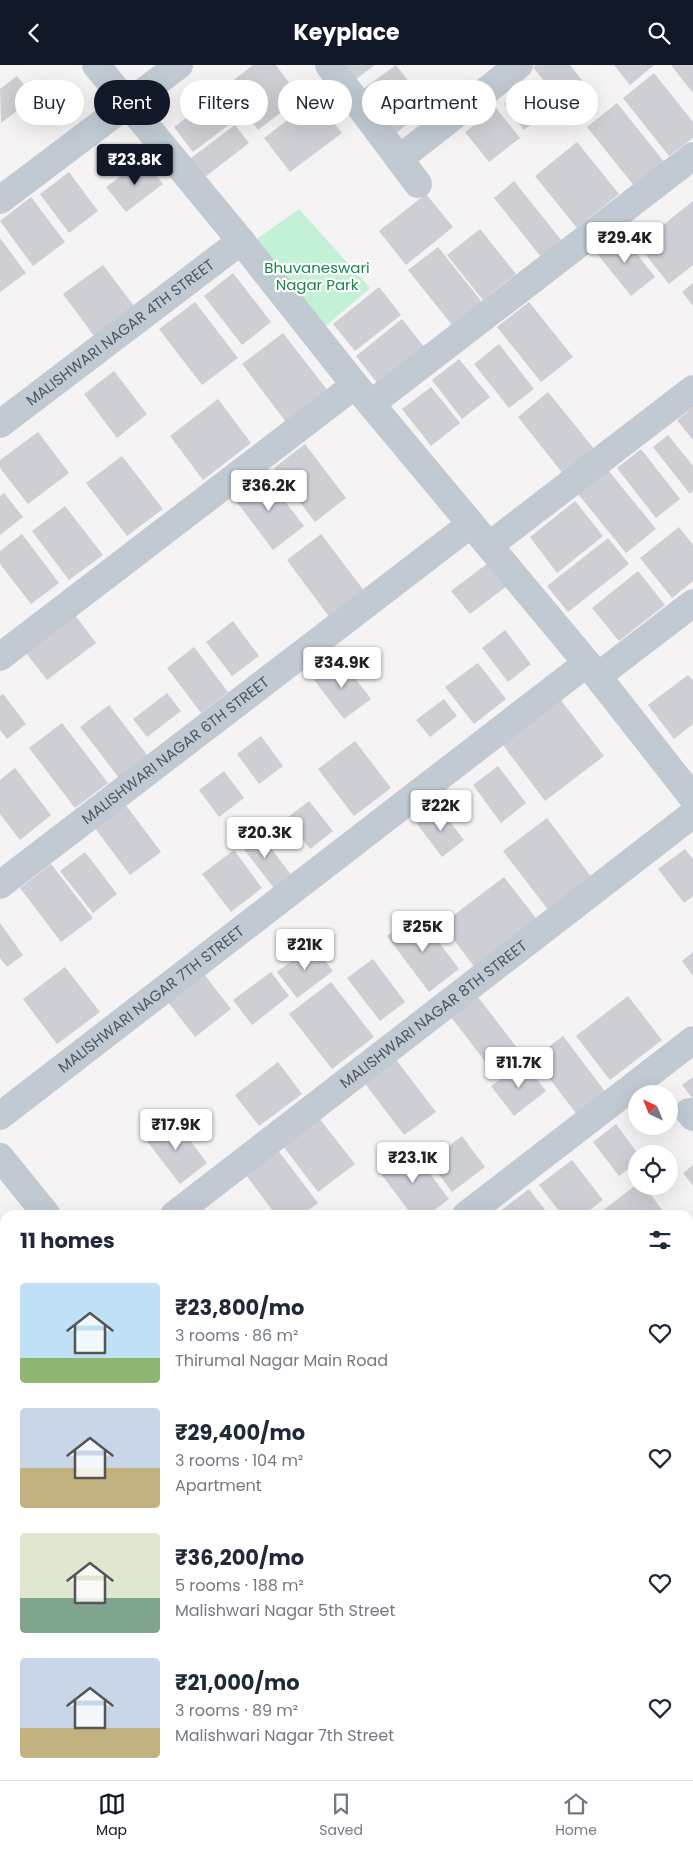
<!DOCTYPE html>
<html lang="en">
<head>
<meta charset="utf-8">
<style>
	:root { --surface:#fff; --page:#f6f6f7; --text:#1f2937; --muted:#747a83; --line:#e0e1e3; --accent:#111827 }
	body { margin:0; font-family:Poppins,sans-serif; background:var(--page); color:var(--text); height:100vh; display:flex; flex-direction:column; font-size:19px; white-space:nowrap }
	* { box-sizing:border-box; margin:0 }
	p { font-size:16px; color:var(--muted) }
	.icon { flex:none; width:28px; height:28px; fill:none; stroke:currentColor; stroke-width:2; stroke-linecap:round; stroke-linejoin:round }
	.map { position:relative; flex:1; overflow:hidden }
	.sheet { position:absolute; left:0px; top:1145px; width:694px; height:570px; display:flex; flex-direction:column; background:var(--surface); border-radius:15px 15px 0 0; box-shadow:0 5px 20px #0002 }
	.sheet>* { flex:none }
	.banner { position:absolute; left:15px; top:15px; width:664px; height:45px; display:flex; gap:10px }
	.needle { width:32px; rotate:317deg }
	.controls { position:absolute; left:628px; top:1020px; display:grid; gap:10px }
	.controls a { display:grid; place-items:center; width:50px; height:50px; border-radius:50%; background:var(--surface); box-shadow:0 5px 20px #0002; font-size:25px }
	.price { position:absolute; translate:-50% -42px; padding:0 11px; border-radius:5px; background:#fff; color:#222; font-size:16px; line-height:32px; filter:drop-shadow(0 1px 2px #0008) }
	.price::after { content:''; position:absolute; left:50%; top:30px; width:15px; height:11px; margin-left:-8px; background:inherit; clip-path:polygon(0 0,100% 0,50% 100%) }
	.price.active { background:var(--accent); color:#fff }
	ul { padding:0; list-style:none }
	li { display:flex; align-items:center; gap:15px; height:125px; padding:0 20px }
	li span { display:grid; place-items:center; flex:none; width:140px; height:100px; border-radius:5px; color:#555 }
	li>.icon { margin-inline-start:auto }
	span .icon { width:60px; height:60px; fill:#fffc; stroke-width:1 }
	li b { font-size:21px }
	h2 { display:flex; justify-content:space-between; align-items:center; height:60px; padding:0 20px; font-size:21px }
	.pill { padding:0 18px; border-radius:22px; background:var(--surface); box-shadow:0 5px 20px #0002; font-size:18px; line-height:45px }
	.pill.active { background:var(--accent); color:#fff }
	header { display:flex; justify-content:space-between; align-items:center; height:65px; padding:0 20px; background:var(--accent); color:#fff; font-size:22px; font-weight:700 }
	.dock { display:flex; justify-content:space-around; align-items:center; height:70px; border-top:1px solid var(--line); background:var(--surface); font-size:14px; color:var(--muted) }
	.dock a { display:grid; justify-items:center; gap:2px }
	.dock .active { color:var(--accent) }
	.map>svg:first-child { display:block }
	.green { fill:#c3f1d5 }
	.building { fill:#cdcfd5 }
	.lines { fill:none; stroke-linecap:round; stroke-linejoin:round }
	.minor { stroke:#c1cad2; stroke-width:28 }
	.labels { text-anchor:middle; stroke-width:4.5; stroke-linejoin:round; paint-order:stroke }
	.park-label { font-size:15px; fill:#17864f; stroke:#fff }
	.street-label { font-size:15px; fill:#4a5661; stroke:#fff }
</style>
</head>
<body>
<header><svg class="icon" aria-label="back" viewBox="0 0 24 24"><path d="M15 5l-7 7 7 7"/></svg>Keyplace<svg class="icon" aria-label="search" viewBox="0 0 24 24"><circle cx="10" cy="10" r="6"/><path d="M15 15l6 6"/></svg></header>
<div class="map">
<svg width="693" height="1715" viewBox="0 0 693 1715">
	<rect width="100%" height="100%" fill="#f5f3f3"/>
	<!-- green -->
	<polygon class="green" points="299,144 370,223 320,266 251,178"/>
	<!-- building -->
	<g class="building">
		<polygon points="253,0 276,0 300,33 258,65 225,22"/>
		<polygon points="338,0 375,0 352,17"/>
		<polygon points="396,0 429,43 392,71 359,27"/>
		<polygon points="536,0 570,0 588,23 564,41 533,2"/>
		<polygon points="614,0 654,0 630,20"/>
		<polygon points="671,0 693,0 693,28"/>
		<polygon points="654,8 693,57 693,73 669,91 623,33"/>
		<polygon points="17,11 34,33 1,58 0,24"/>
		<polygon points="529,19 549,45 524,65 504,39"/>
		<polygon points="212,34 231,58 193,87 174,62"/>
		<polygon points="315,34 342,68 290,107 264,73"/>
		<polygon points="617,38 665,98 635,122 587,62"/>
		<polygon points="496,43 520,73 489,97 465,67"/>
		<polygon points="235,60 249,78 201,115 187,96"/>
		<polygon points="577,77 619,129 577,163 535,111"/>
		<polygon points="144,94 163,119 126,147 106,122"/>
		<polygon points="69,107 98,146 69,168 40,129"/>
		<polygon points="514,116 562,176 541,192 494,133"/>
		<polygon points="426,129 453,162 406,200 379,166"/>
		<polygon points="31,132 65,177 33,201 0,156"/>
		<polygon points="693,136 693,200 669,219 638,180"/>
		<polygon points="480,164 516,209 483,235 447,190"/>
		<polygon points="619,166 655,212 631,231 595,186"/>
		<polygon points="0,173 26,208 0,227"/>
		<polygon points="438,182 486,242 456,265 408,205"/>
		<polygon points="103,200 134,241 94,271 63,229"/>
		<polygon points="233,208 271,257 242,280 204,231"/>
		<polygon points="693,218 693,241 682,227"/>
		<polygon points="379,222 401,250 355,286 333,259"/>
		<polygon points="195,237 238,293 202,320 159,264"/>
		<polygon points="529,237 573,292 541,317 497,262"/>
		<polygon points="402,254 425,283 379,320 356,291"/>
		<polygon points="283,268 328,326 286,357 242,299"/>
		<polygon points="499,279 534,324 509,343 474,299"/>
		<polygon points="459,294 490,332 462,354 432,315"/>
		<polygon points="114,306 147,349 117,373 84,329"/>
		<polygon points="431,322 460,358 431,381 402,344"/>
		<polygon points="548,327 595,385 564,410 518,352"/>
		<polygon points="218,334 251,378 203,415 170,371"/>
		<polygon points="693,342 693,375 677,355"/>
		<polygon points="38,367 69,408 28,439 0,403 0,395"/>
		<polygon points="668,370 693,401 693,426 690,429 653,382"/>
		<polygon points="305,379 346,433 315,457 274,403"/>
		<polygon points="641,384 680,434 656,453 617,403"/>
		<polygon points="122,391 163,444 127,471 86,418"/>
		<polygon points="608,405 656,464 626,488 578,429"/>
		<polygon points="264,409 304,461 273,485 233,432"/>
		<polygon points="4,428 23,452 0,470 0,431"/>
		<polygon points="575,436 603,471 557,508 530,472"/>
		<polygon points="65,441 103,490 69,515 32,466"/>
		<polygon points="679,462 693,480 693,516 672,533 640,493"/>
		<polygon points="22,469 59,518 31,539 0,499 0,486"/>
		<polygon points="321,469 365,527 330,553 287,495"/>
		<polygon points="608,473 629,499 568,547 547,521"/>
		<polygon points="488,498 507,521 470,549 451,526"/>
		<polygon points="638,506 665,540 619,576 592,543"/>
		<polygon points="75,550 96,578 47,615 26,588"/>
		<polygon points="233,556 259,591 232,611 206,577"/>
		<polygon points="505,565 531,599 508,617 482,583"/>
		<polygon points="194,582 228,627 201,648 167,603"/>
		<polygon points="341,595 371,634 344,654 314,615"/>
		<polygon points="478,598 506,634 474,659 445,622"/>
		<polygon points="688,610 693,615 693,659 674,674 648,640"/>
		<polygon points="167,628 181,646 147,672 133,654"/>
		<polygon points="3,629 26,659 7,674 0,665 0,631"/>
		<polygon points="444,634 457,651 430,672 416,655"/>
		<polygon points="560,634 604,691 545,736 502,679"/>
		<polygon points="109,640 147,690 119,713 80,662"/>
		<polygon points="62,658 108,718 75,743 29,683"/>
		<polygon points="261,671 283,701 259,719 237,689"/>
		<polygon points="355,676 391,723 354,751 318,704"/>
		<polygon points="498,701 526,738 501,758 473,720"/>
		<polygon points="15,703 51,750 20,775 0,749 0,715"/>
		<polygon points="224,706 244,733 219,752 199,725"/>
		<polygon points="309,736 333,766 310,784 287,753"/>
		<polygon points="125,739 161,787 130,810 95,763"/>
		<polygon points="439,743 464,775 442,792 417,759"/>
		<polygon points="547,753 592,813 549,846 503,786"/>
		<polygon points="257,764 291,810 274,823 239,778"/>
		<polygon points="685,784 693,794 693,831 684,838 658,804"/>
		<polygon points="234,785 262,823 231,847 202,809"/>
		<polygon points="85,787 117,829 93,848 60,806"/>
		<polygon points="51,799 93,853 61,877 20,823"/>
		<polygon points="504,812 539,857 476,904 442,859"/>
		<polygon points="417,848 459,904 429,927 387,871"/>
		<polygon points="0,858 23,890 7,902 0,893"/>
		<polygon points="313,880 333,906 297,933 277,907"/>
		<polygon points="693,887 693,911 682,896"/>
		<polygon points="373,894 405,937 380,956 347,913"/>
		<polygon points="65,902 100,947 57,979 23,934"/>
		<polygon points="271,907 289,931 252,960 233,935"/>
		<polygon points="204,909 231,944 195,972 168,937"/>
		<polygon points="331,917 374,972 332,1004 289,949"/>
		<polygon points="628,931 662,975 610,1015 576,971"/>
		<polygon points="478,932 521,988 494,1008 451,952"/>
		<polygon points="563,971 607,1029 578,1051 534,993"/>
		<polygon points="394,992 436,1047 404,1070 363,1016"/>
		<polygon points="278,997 302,1029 259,1061 235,1030"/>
		<polygon points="524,997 546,1026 514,1051 491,1021"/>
		<polygon points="693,1012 693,1034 682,1020"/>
		<polygon points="173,1053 207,1098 180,1119 146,1075"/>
		<polygon points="319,1053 355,1099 318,1127 283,1081"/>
		<polygon points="616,1059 638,1089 636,1089 636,1098 619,1111 593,1077"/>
		<polygon points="462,1071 485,1102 452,1127 429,1096"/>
		<polygon points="274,1080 318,1138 302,1150 276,1150 242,1105"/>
		<polygon points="409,1081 449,1134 428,1150 412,1150 378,1105"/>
		<polygon points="572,1095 603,1135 583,1150 562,1150 539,1120"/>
		<polygon points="693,1100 693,1121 683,1108"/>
		<polygon points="636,1120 644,1121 666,1150 597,1150"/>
		<polygon points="529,1124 549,1150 495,1150"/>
		<polygon points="5,1187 5,1226 0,1220 0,1192"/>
		<polygon points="689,1348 693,1353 693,1389 689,1392"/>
	</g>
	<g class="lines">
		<!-- minor -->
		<g class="minor">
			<polyline points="96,0 241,176 355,320 587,598 693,733"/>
			<polyline points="329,0 418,119"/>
			<polyline points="399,94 519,0"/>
			<polyline points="0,135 179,0"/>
			<polyline points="371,339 693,91"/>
			<path id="s1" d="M0,359L241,176"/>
			<polyline points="490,480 693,324"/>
			<polyline points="0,592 355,320"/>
			<polyline points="598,611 693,538"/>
			<path id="s2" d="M0,820L471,459"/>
			<polyline points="689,1047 693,1052"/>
			<path id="s3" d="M0,1051L587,598"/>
			<polyline points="0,1092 47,1150"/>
			<path id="s4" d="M174,1150L693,749"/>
			<polyline points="466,1150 693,975"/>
			<polyline points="689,1188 693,1184"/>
			<polyline points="689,1311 693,1316"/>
			<polyline points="0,1383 5,1389"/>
			<polyline points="0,1557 5,1552"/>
			<polyline points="689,1610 693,1615"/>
			<polyline points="689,1648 693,1645"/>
			<polyline points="273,1710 278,1715"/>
			<polyline points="494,1710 498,1715"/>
			<polyline points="117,1715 123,1710"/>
			<polyline points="605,1715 611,1710"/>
		</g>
	</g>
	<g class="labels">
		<!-- park labels -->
		<g class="park-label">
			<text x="317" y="208">Bhuvaneswari<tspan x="317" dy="17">Nagar Park</tspan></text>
		</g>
		<!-- street labels -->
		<g class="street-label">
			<text dy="5" stroke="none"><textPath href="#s1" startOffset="151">MALISHWARI NAGAR 4TH STREET</textPath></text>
			<text dy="5" stroke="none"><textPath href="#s2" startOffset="221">MALISHWARI NAGAR 6TH STREET</textPath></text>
			<text dy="5" stroke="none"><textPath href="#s3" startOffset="191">MALISHWARI NAGAR 7TH STREET</textPath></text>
			<text dy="5" stroke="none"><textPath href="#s4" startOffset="328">MALISHWARI NAGAR 8TH STREET</textPath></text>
		</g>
	</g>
</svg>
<div class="controls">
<a><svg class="needle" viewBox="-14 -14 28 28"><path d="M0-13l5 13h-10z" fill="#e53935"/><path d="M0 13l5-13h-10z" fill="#747a83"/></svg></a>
<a><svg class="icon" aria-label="locate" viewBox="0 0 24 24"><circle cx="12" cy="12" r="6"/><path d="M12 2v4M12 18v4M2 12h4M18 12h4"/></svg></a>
</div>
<b class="price active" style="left:135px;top:121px">₹23.8K</b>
<b class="price" style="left:625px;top:199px">₹29.4K</b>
<b class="price" style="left:269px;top:447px">₹36.2K</b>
<b class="price" style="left:342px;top:624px">₹34.9K</b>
<b class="price" style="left:441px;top:767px">₹22K</b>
<b class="price" style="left:265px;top:794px">₹20.3K</b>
<b class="price" style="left:423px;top:888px">₹25K</b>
<b class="price" style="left:305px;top:906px">₹21K</b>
<b class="price" style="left:519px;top:1024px">₹11.7K</b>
<b class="price" style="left:176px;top:1086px">₹17.9K</b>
<b class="price" style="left:413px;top:1119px">₹23.1K</b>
<div class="banner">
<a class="pill">Buy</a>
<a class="pill active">Rent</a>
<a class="pill">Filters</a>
<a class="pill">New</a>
<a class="pill">Apartment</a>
<a class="pill">House</a>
</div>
<section class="sheet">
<h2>11 homes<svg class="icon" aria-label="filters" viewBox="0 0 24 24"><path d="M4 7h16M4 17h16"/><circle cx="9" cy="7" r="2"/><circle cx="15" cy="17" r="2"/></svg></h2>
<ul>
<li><span style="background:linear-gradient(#bfe0f5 75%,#8fb573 0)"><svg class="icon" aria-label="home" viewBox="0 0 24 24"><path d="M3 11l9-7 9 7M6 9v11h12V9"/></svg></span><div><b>₹23,800/mo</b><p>3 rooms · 86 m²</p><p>Thirumal Nagar Main Road</p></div><svg class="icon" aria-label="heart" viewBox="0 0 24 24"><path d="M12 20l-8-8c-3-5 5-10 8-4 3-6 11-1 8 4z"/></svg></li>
<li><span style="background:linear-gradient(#c9d6e8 60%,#c2b280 0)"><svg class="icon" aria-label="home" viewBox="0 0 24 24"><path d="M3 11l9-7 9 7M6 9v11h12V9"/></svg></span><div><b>₹29,400/mo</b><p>3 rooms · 104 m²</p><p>Apartment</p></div><svg class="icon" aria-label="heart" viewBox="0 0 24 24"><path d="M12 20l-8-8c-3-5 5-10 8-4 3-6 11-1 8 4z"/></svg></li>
<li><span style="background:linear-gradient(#dfe7d0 65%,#7fa58c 0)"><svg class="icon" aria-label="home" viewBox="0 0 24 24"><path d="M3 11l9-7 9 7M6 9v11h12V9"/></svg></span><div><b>₹36,200/mo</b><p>5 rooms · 188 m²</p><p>Malishwari Nagar 5th Street</p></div><svg class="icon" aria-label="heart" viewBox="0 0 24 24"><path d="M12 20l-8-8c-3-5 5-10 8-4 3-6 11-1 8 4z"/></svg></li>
<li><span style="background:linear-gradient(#c9d6e8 70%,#c2b280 0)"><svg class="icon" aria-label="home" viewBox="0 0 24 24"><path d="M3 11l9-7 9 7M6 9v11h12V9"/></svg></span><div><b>₹21,000/mo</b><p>3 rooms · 89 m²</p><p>Malishwari Nagar 7th Street</p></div><svg class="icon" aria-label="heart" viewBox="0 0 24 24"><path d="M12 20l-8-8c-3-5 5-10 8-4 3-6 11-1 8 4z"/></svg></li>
</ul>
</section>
</div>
<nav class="dock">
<a class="active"><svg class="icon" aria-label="map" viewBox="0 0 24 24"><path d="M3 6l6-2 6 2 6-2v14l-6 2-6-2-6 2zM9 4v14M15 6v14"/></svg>Map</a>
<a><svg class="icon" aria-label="saved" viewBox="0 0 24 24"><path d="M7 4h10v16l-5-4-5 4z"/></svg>Saved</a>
<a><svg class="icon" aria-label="home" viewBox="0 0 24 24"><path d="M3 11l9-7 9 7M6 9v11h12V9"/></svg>Home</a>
</nav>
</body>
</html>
